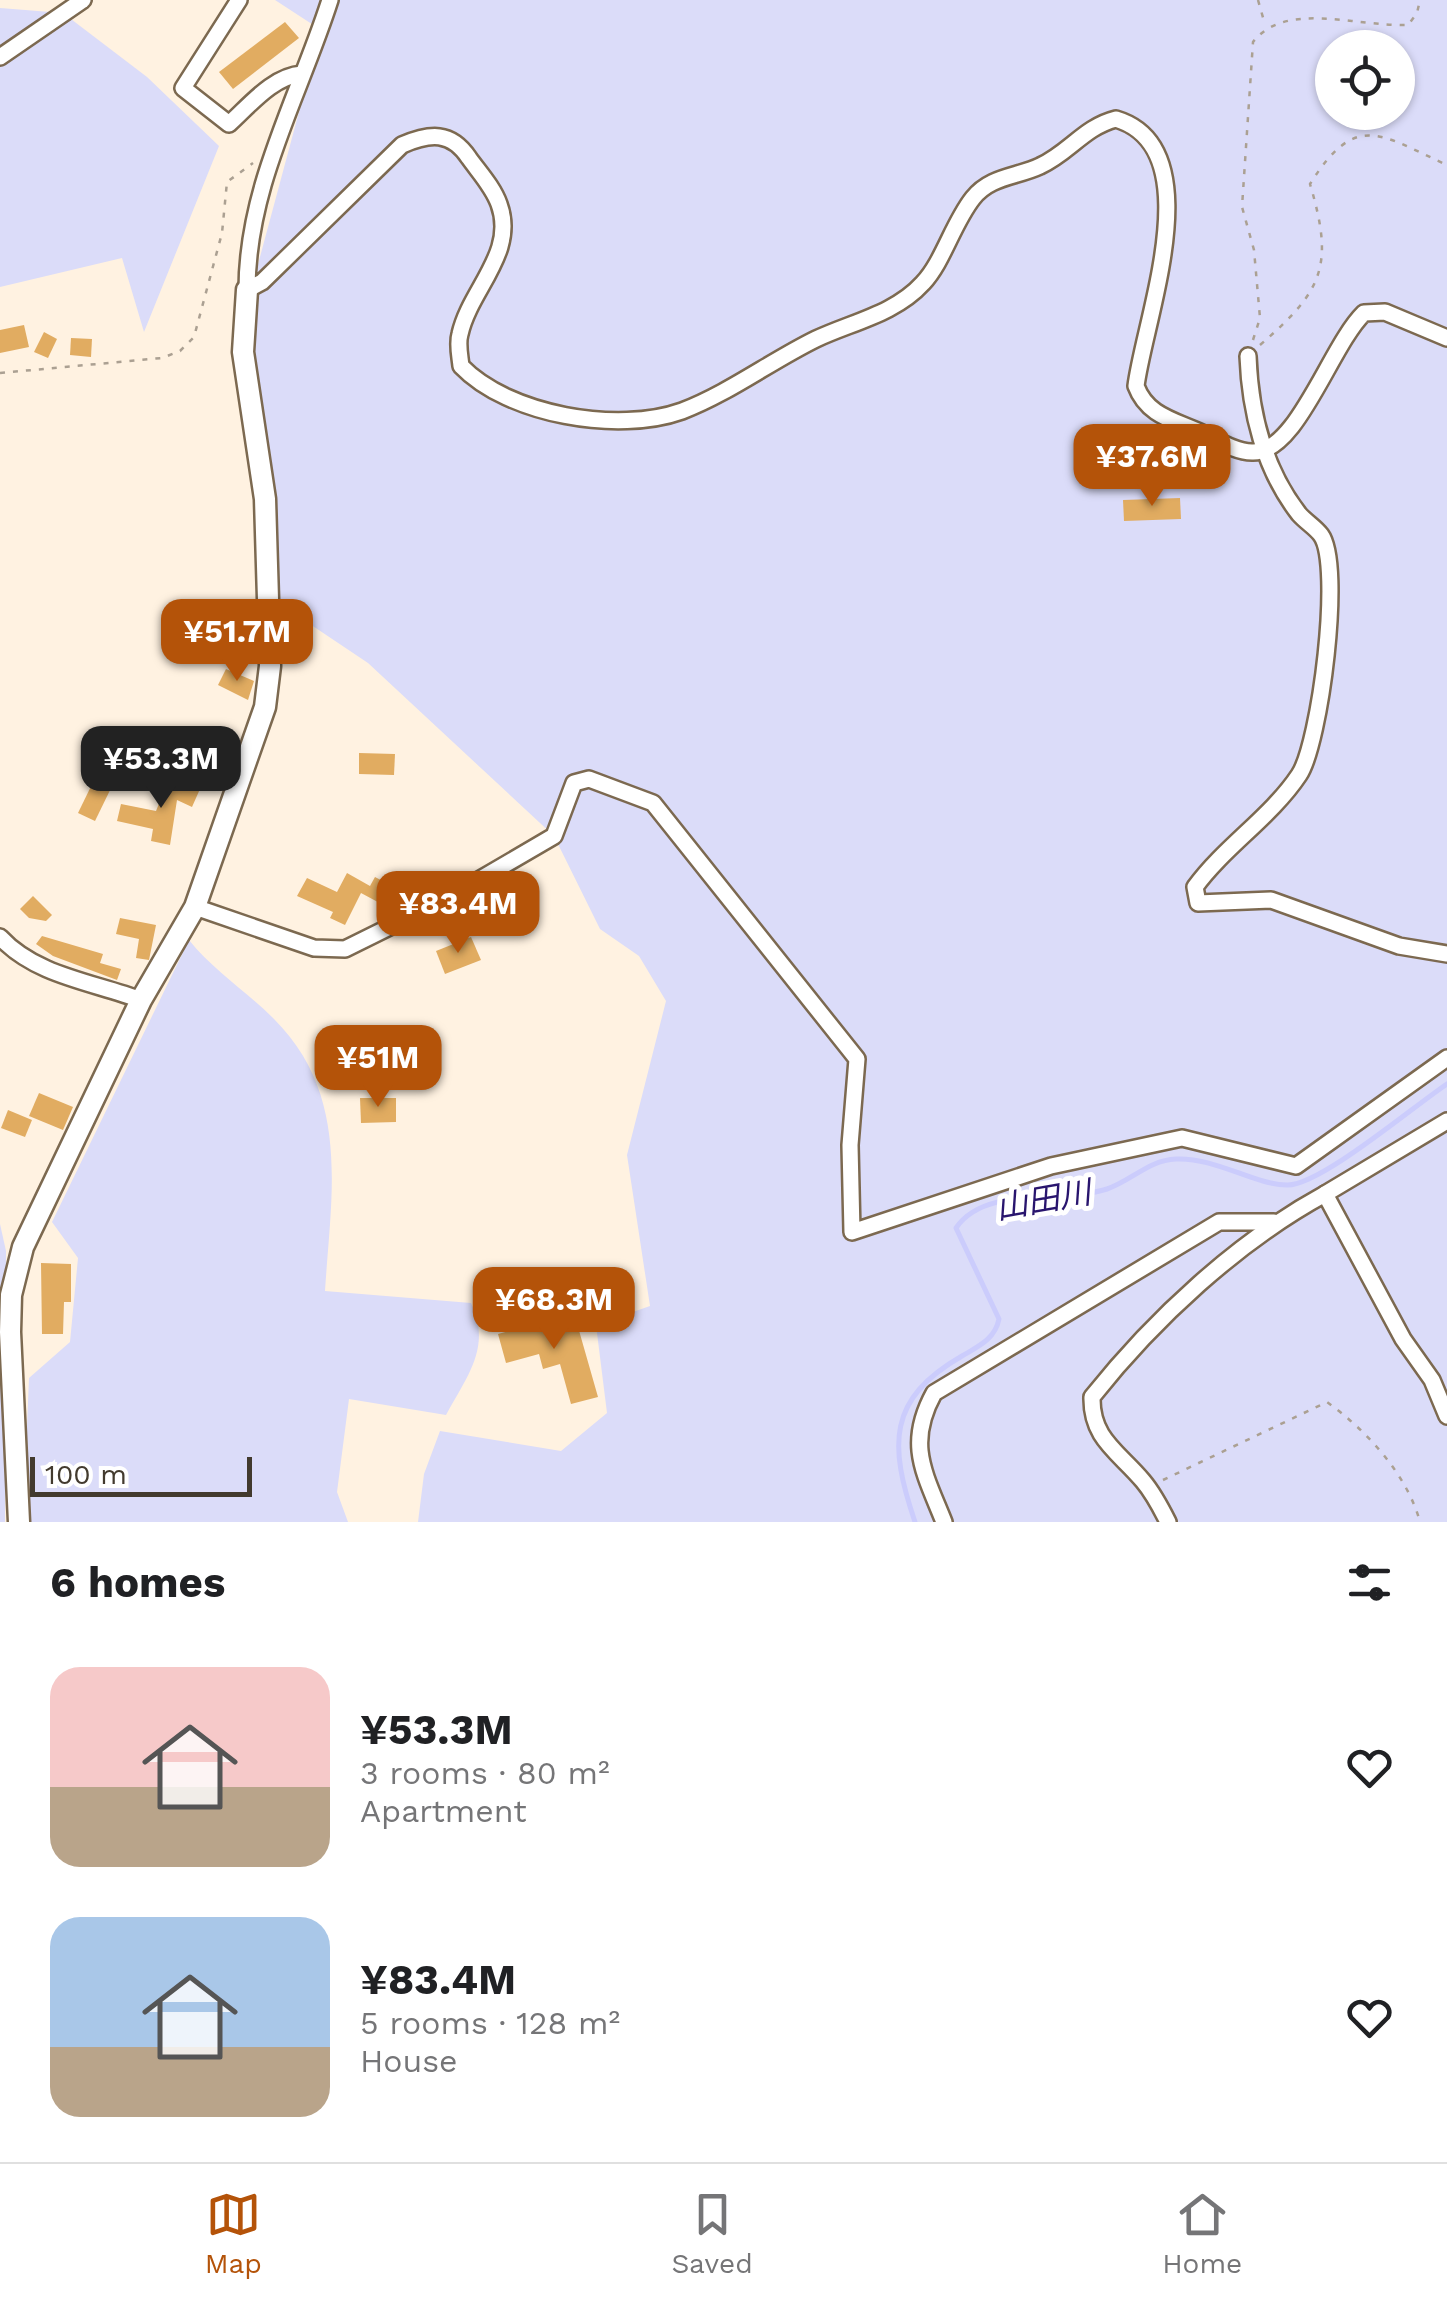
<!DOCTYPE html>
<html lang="en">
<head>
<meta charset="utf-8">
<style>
	:root { --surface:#fff; --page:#f6f6f6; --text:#202124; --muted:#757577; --line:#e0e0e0; --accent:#b45309 }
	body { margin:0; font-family:"Work Sans","Noto Sans JP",sans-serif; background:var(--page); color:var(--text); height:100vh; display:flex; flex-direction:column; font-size:38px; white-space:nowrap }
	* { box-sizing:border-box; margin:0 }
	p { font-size:32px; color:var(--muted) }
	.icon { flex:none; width:55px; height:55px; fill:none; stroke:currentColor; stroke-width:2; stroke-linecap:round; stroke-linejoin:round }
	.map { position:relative; height:1522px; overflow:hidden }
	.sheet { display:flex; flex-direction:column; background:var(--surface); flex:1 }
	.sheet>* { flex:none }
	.buttons { position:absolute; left:1315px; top:30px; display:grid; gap:20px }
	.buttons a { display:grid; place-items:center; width:100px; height:100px; border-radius:50%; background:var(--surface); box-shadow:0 2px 8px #0004; font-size:50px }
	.scale { position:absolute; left:30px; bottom:25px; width:222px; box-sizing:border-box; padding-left:10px; border:5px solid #423a2e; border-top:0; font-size:28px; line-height:35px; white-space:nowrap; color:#423a2e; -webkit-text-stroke:8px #fff; paint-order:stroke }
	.price { position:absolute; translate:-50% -85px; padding:0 22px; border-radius:20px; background:var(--accent); color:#fff; font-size:32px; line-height:65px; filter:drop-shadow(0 2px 5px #0008) }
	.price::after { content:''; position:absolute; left:50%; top:60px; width:30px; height:22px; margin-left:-15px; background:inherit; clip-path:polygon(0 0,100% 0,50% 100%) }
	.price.active { background:#222; color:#fff }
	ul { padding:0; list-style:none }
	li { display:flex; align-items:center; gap:30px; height:250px; padding:0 50px }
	li span { display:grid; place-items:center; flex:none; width:280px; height:200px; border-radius:30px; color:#555 }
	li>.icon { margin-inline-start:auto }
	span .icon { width:120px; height:120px; fill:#fffc; stroke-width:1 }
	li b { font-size:42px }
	h2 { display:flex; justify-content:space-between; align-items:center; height:120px; padding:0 50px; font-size:42px }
	.menu { display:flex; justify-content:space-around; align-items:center; height:140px; border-top:2px solid var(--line); background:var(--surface); font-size:28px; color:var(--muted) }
	.menu a { display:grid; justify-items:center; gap:5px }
	.menu .active { color:var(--accent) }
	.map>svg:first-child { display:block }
	.green { fill:#dbdcf9; fill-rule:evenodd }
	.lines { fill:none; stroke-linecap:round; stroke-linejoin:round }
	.stream { stroke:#cbccfc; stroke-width:5 }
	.building { fill:#e1ac61 }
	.minor-casing { stroke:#7c6950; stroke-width:20 }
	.tertiary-casing { stroke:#7c6950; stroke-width:25 }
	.path { stroke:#aba092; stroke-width:2.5; stroke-dasharray:5 8; stroke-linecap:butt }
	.minor { stroke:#fff; stroke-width:15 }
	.tertiary { stroke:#fff; stroke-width:20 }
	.labels { text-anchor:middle; stroke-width:10; stroke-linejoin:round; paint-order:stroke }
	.water-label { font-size:32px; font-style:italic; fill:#29156e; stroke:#fff }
</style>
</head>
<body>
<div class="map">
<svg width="1447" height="1522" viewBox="0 0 1447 1522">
	<rect width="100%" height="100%" fill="#fff2e1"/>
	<!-- green -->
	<g class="green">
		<path d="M275,0H1447V1522H418L424,1474L440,1431L561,1451L607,1413L596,1325L650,1306L627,1155L666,1001L639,956L600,929L554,836L368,663L268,596L246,309L321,30ZM1332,48H1398V112H1332Z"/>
		<polygon points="0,8 63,13 147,77 219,146 144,332 122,258 0,287"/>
		<path d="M189,940C213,970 247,992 274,1019C351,1096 331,1194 325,1291L471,1303C492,1347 467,1376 446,1415L349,1399L337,1492L348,1522H23L29,1378L70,1342L78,1258L52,1222Z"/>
		<polygon points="0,1224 6,1251 5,1522 0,1522"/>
	</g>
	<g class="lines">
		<!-- stream -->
		<path class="stream" d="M915,1522C889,1445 887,1399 962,1356C979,1346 995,1339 999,1319L956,1228C985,1185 1063,1203 1107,1189C1131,1181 1149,1160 1176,1159C1215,1157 1255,1185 1287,1185C1320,1186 1415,1105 1447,1084"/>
	</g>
	<!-- building -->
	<g class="building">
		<polygon points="285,22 299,38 233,89 219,72"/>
		<polygon points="24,325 29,347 0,353 0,330"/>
		<polygon points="44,332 57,339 48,358 34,352"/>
		<polygon points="71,338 92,339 91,357 70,355"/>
		<polygon points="1180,498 1181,519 1124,521 1123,500"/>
		<polygon points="226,669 254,681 248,700 218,685"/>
		<polygon points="193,728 224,741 216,759 186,744"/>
		<polygon points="163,736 180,744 161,783 144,775"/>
		<polygon points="359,753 395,754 394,775 359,774"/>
		<polygon points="97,774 114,782 95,821 78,813"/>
		<polygon points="170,776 200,789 192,807 177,800 170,845 151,841 153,829 117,821 121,804 156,811"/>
		<polygon points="347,873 370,886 375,877 398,889 389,908 361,893 345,925 330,918 333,912 297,896 307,878 337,892"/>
		<polygon points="33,896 52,915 46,921 29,918 20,909"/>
		<polygon points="120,918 156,925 149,960 136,958 139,939 116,934"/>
		<polygon points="42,936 103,954 100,963 121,969 117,980 53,956 36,944"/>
		<polygon points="471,937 481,960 445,974 436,951"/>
		<polygon points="39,1093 73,1107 63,1130 29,1116"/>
		<polygon points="360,1098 396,1098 396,1122 361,1123"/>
		<polygon points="8,1110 32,1120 25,1137 1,1128"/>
		<polygon points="41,1263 71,1264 71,1302 64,1302 63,1334 42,1334"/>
		<polygon points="574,1313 598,1397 571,1404 560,1364 543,1369 539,1354 506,1363 498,1334"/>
	</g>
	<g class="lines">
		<defs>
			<g id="minor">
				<path d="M239,0L183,88L229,124C250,105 273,76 302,74"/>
				<path d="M330,0C299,97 247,186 247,290L262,282L402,145C430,133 451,131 469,158C479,172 493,187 499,204C517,253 470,289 460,334C457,344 460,356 461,366C508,415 618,434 682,411C729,393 771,361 816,339C852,322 895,314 923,283C943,262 953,223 973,198C990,176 1017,177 1040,166C1069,153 1084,127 1116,119C1212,148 1144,320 1136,386C1146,413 1169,419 1195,430C1212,437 1234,452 1252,452C1297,454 1330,346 1364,313L1385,312L1447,338"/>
				<polyline points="0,57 83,0"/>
				<path d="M1248,356C1250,411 1264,469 1299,514C1306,522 1315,527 1321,535C1343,565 1320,744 1299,775C1271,817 1225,846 1195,887L1198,903L1271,900L1399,946L1447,954"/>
				<polyline points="195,907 314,948 345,949 448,898 554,836 574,783 589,779 653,803 857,1059 850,1145 852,1232 1051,1166 1182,1138 1296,1166 1447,1058"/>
				<path d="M0,937C36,976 93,982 141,1000"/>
				<polyline points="1447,1121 1325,1194 1403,1339 1432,1380 1447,1416"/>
				<path d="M944,1522C924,1472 906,1444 934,1393L1219,1222H1274"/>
				<path d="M1168,1522C1161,1508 1154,1494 1143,1481C1119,1452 1091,1439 1092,1397C1154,1319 1237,1242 1325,1194"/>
			</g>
			<polyline id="tertiary" points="19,1522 10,1332 11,1295 23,1247 141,1000 195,907 265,707 270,666 265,499 243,352 247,290"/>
		</defs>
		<!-- minor casing -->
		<use href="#minor" class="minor-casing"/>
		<!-- tertiary casing -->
		<use href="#tertiary" class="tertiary-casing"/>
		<!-- path -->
		<g class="path">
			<polyline points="1258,0 1264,21"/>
			<path d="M1253,340L1260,318L1254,250L1242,207L1253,42C1286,0 1357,27 1408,25L1417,13L1420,0"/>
			<path d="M1260,345C1324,290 1334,265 1310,184C1356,111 1379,134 1447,165"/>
			<polyline points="0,373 162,358 180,351 194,337 222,233 227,182 253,163"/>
			<path d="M1163,1480L1327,1402C1366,1430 1407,1474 1420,1522"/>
		</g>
		<!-- minor -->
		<use href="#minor" class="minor"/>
		<!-- tertiary -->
		<use href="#tertiary" class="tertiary"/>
	</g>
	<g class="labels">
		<!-- water labels -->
		<g class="water-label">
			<text transform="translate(1043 1200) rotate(-10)" y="11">山田川</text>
		</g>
	</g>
</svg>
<div class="buttons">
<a><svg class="icon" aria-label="locate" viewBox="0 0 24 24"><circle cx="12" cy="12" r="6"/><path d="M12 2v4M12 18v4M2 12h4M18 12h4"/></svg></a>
</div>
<div class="scale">100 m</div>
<b class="price" style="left:1152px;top:509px">¥37.6M</b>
<b class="price" style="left:237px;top:684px">¥51.7M</b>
<b class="price active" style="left:161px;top:811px">¥53.3M</b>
<b class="price" style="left:458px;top:956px">¥83.4M</b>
<b class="price" style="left:378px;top:1110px">¥51M</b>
<b class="price" style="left:554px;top:1352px">¥68.3M</b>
</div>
<section class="sheet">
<h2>6 homes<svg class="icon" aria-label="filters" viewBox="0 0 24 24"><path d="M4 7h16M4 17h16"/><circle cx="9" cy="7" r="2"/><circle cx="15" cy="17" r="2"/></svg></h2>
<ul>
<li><span style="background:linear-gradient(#f6c9c9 60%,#b9a48a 0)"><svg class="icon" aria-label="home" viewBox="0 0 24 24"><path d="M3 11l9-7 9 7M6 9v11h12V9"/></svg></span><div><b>¥53.3M</b><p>3 rooms · 80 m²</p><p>Apartment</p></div><svg class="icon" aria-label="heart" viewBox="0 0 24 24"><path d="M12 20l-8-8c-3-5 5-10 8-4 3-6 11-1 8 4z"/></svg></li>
<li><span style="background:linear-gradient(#a9c7e8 65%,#b9a48a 0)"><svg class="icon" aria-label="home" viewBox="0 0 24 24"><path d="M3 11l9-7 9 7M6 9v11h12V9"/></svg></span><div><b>¥83.4M</b><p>5 rooms · 128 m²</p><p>House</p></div><svg class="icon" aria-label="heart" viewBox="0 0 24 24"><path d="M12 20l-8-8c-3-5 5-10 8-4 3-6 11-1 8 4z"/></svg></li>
</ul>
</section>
<nav class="menu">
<a class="active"><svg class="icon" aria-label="map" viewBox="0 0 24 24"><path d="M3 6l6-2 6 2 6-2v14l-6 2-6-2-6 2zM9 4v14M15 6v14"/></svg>Map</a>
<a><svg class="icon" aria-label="saved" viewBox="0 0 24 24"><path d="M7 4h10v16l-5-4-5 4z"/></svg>Saved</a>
<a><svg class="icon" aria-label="home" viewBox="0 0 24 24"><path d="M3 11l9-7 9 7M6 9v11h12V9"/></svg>Home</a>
</nav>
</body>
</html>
